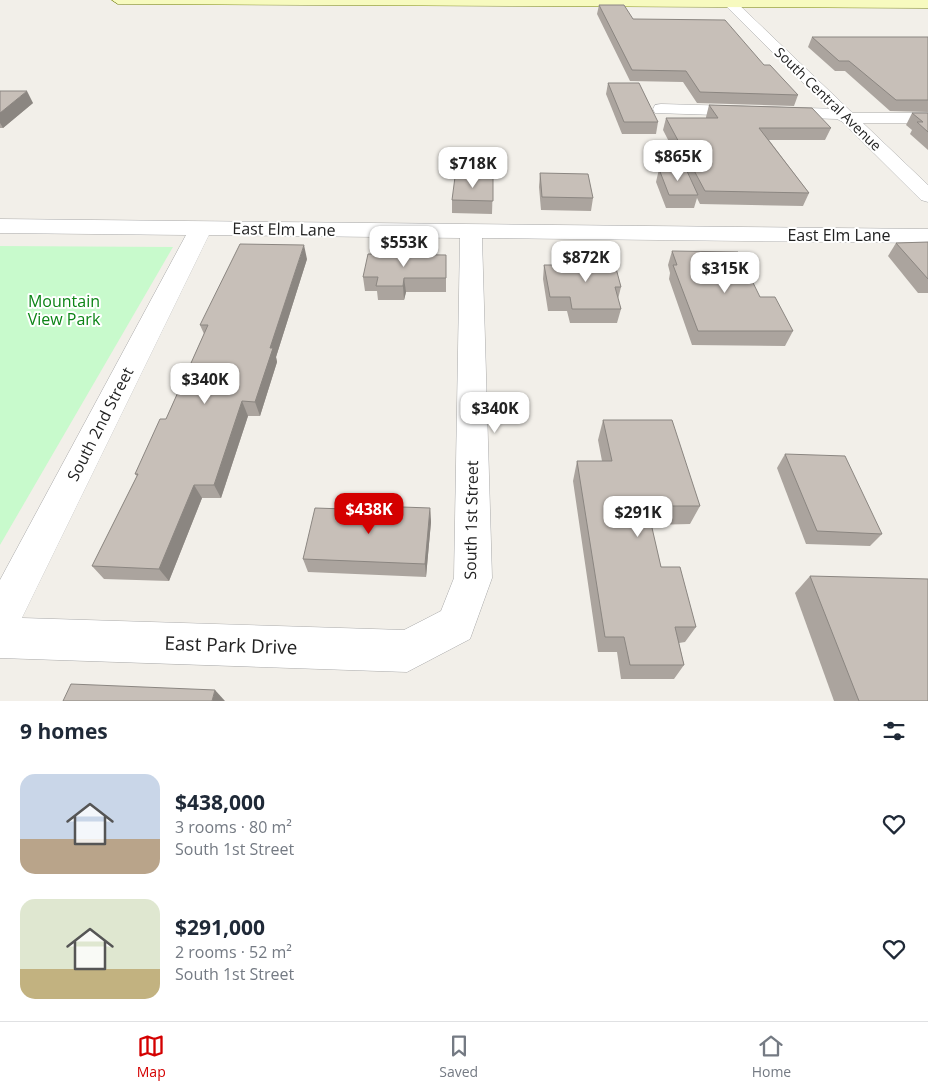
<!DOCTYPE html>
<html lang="en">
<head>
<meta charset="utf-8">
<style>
	:root { --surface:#fff; --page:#f6f6f7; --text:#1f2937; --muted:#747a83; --line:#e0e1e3; --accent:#d40000 }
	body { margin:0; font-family:"Open Sans",sans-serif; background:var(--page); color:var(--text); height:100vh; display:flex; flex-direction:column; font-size:19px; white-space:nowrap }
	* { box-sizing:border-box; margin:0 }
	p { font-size:16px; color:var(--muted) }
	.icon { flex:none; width:28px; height:28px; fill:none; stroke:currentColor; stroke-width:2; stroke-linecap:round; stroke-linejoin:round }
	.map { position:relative; height:701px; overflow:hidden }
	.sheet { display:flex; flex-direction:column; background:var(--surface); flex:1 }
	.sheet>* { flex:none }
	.price { position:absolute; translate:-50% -42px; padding:0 11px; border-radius:10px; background:#fff; color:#222; font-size:16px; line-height:32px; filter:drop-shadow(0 1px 2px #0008) }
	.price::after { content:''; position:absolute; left:50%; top:30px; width:15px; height:11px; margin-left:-8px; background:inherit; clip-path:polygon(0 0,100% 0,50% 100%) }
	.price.current { background:var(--accent); color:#fff }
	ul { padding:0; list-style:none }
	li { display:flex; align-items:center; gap:15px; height:125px; padding:0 20px }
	li span { display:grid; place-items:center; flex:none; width:140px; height:100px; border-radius:15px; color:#555 }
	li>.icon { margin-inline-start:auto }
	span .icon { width:60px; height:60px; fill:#fffc; stroke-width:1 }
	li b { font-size:21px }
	h2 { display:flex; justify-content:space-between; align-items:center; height:60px; padding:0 20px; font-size:21px }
	.tabs { display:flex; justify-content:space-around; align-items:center; height:70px; border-top:1px solid var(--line); background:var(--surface); font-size:14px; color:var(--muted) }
	.tabs a { display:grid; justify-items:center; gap:2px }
	.tabs .current { color:var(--accent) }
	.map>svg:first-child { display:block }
	.park { fill:#c8facc }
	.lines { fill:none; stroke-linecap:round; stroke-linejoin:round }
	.minor-casing { stroke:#a9a9a9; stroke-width:1 }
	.tertiary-casing { stroke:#a9a9a9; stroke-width:1 }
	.secondary-casing { stroke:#707d05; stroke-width:1 }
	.minor { fill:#fff; fill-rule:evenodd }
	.tertiary { fill:#fff; fill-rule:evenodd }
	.secondary { fill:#f7fabf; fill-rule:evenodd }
	.wall { fill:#aba49e }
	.shaded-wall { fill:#8b8681 }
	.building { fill:#c7bfb8; stroke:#8b8681 }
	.labels { text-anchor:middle; stroke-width:4; stroke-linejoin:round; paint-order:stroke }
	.far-street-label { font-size:14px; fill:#222; stroke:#fff }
	.street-label { font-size:16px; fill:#222; stroke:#fff }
	.park-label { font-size:16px; fill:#0c8416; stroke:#fff }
	.near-street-label { font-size:19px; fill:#222; stroke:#fff }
</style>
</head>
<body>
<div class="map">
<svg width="928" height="701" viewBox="0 0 928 701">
	<rect width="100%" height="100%" fill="#f2efe9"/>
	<!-- park -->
	<polygon class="park" points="0,246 173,247 0,545"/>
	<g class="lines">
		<defs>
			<g id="minor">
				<polygon points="661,104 841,109 849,113 928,113 928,123 845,123 837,119 655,113 653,109 655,105"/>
				<path d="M0,219L928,229V243L482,238L492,578L470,639L407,672L0,658V580L186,235L0,233ZM209,235L460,238L454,578L441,611L404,630L22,618Z"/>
			</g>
			<polygon id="tertiary" points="724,0 734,0 928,185 928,202 921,200 725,5 723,2"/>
			<polygon id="secondary" points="112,0 928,0 928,8 118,4"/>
		</defs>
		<!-- minor casing -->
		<use href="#minor" class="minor-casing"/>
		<!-- tertiary casing -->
		<use href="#tertiary" class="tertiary-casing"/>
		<!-- secondary casing -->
		<use href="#secondary" class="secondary-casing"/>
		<!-- minor -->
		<use href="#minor" class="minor"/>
		<!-- tertiary -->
		<use href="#tertiary" class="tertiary"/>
		<!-- secondary -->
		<use href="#secondary" class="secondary"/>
	</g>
	<!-- wall -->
	<g class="wall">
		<polygon points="599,5 633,19 764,65 798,95 794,106 697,103 683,82 630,81 597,14"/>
		<polygon points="812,37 928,37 928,112 890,111 845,71 835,71 808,47"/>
		<polygon points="608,83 658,122 656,134 622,134 606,94"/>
		<polygon points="0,91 33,103 3,128 0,128"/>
		<polygon points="709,105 831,128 825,140 769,140 809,193 803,206 700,204 697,198 694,208 666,208 656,182 659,169 683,169 663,130 666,118 706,118 706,117"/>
		<polygon points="912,113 928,113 928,150 910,134 912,130 906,125"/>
		<polygon points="540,173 593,198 591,211 541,210 539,187"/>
		<polygon points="493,178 492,214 452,213 452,200"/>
		<polygon points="928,242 928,293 918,293 888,256 896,243"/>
		<polygon points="672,251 760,297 793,331 785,346 692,345 669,279 670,273 668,265"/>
		<polygon points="446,255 446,292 406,292 404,300 378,300 377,291 365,291 363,277"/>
		<polygon points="577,257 621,287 618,299 621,309 617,323 570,323 567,311 548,311 543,279 544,265 576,265"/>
		<polygon points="307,259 276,357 277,362 260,416 248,416 221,498 202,498 169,581 104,579 92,566 137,476 135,474 166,419 204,334 200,325"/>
		<polygon points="603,420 700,506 690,524 651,525 661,567 696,627 685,642 679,643 684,665 674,679 621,679 617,652 598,652 573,481 577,461 602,461 598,440"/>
		<polygon points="785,454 882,534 870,546 806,544 777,468"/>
		<polygon points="430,508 431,522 426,577 308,572 303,559 345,509"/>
		<polygon points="810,576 928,701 834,701 795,593"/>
	</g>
	<!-- shaded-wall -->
	<g class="shaded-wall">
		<polygon points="27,91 33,103 3,128 0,123 0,113"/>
		<polygon points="304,245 307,259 276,357 277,362 260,416 255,402 270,348"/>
		<polygon points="404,278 406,292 404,300 403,286"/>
		<polygon points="242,401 248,416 221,498 214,485"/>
		<polygon points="194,485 202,498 169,581 159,569"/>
		<polygon points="430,508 431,522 426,577 425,564"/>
		<polygon points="215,690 225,701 212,701"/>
	</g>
	<!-- building -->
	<g class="building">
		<polygon points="599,5 624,5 633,19 725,20 764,65 770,65 798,95 700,92 686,71 632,70"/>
		<polygon points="812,37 928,37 928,100 896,100 849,61 839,61"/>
		<polygon points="608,83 639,83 658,122 624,122"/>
		<polygon points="0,91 27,91 0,113"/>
		<polygon points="709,105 812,108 831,128 759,128 809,193 705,191 666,118 718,118"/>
		<polygon points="912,113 928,113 928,132 917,122 923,122"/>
		<polygon points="659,169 686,169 698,195 669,195"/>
		<polygon points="540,173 588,174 593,198 542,197"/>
		<polygon points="455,177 493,178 493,201 452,200"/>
		<polygon points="928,242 928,279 896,243"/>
		<polygon points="240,244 304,245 270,348 273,348 255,402 242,401 214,485 194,485 159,569 92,566 138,474 135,474 160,419 166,419 208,325 200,325"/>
		<polygon points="672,251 738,252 760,297 775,297 793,331 698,331 673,265 677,265"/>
		<polygon points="368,254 446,255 446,278 404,278 403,286 376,286 378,277 363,277"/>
		<polygon points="577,257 613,257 621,287 615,287 621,309 572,309 570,297 550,297 544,265 579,265"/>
		<polygon points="603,420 672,420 700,506 647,506 661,567 680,567 696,627 675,627 684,665 630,665 624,637 605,637 577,461 612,461"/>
		<polygon points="785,454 845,456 882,534 817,531"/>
		<polygon points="346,505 430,508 425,564 303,559 315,508 345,509"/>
		<polygon points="810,576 928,579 928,701 859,701"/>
		<polygon points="71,684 215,690 212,701 63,701"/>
	</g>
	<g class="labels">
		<!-- far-street labels -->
		<g class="far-street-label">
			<text transform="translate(828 99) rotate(44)" y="5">South Central Avenue</text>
		</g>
		<!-- street labels -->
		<g class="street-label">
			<text transform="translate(284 229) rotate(1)" y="6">East Elm Lane</text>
			<text x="839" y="241">East Elm Lane</text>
			<text transform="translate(100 424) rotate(-63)" y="6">South 2nd Street</text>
			<text transform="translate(471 520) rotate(-89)" y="6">South 1st Street</text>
		</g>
		<!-- park labels -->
		<g class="park-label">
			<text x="64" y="307">Mountain<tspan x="64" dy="18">View Park</tspan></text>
		</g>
		<!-- near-street labels -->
		<g class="near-street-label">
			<text transform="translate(231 645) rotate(2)" y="7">East Park Drive</text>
		</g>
	</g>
</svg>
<b class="price" style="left:678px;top:182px">$865K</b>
<b class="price" style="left:473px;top:189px">$718K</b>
<b class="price" style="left:404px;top:268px">$553K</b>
<b class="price" style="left:586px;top:283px">$872K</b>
<b class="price" style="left:725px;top:294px">$315K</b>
<b class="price" style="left:205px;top:405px">$340K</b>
<b class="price" style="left:495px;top:434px">$340K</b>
<b class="price current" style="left:369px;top:535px">$438K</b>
<b class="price" style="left:638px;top:538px">$291K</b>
</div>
<section class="sheet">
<h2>9 homes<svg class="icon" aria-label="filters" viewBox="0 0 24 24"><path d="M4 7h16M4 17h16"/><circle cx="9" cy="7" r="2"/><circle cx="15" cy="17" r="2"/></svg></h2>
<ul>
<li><span style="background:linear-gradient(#c9d6e8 65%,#b9a48a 0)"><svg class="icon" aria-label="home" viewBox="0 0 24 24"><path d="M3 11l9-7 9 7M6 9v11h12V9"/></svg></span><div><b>$438,000</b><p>3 rooms · 80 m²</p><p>South 1st Street</p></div><svg class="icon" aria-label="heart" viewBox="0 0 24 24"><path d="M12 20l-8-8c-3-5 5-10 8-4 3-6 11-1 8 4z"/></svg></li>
<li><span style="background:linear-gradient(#dfe7d0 70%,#c2b280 0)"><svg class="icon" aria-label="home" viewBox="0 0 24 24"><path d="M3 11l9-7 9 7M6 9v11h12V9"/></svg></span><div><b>$291,000</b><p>2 rooms · 52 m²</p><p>South 1st Street</p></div><svg class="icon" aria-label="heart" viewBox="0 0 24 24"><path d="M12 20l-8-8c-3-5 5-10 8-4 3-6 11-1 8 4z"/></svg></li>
</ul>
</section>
<nav class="tabs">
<a class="current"><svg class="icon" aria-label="map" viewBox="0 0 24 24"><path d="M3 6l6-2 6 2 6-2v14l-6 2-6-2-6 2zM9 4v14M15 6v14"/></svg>Map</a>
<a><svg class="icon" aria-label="saved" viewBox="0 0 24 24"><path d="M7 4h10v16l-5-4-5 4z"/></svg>Saved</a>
<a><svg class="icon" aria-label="home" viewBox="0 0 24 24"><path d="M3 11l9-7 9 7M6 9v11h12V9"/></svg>Home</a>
</nav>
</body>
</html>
